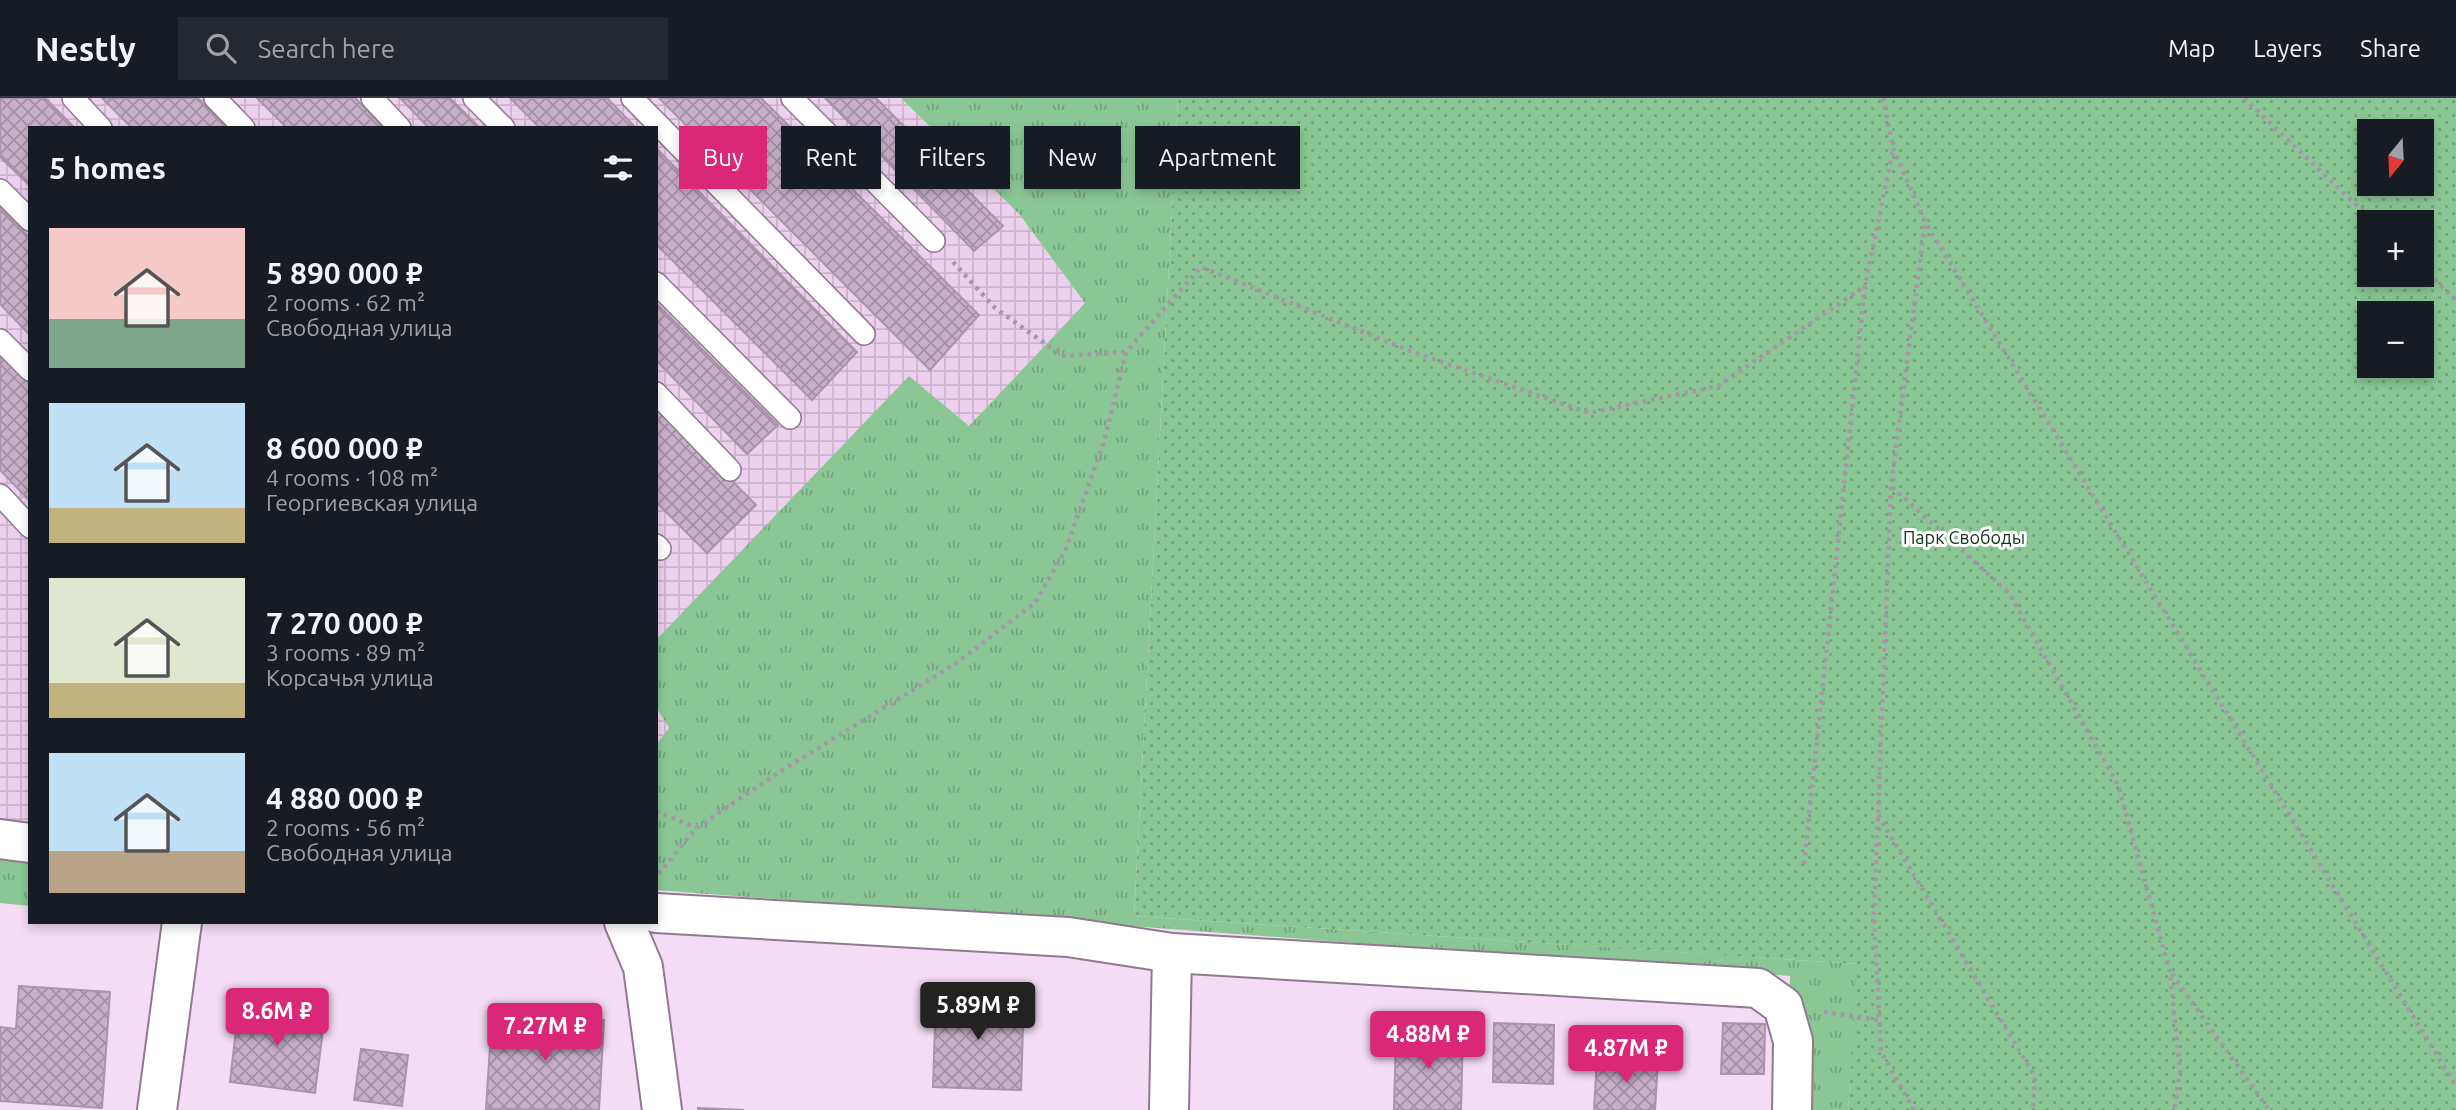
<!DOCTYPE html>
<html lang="en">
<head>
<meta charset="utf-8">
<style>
	:root { --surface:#171b24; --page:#242831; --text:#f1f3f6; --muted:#9ea1a6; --line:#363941; --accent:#db2777 }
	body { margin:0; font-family:Ubuntu,sans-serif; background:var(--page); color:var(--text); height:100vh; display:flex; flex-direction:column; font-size:26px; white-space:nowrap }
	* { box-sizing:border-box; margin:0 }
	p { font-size:23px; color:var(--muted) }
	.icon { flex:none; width:38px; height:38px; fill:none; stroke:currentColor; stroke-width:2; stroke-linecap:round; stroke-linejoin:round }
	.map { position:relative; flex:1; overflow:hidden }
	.details { position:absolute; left:28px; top:28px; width:630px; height:798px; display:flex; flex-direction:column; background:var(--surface); border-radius:0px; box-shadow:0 4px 10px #0003 }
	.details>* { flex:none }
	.banner { position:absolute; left:679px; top:28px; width:665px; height:63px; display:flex; gap:14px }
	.needle { width:46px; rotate:198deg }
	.tools { position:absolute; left:2357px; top:21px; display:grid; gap:14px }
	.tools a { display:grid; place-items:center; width:77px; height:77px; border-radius:0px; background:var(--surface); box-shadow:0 4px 10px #0003; font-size:35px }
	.price { position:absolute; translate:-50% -60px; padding:0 16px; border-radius:7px; background:var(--accent); color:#fff; font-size:23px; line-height:46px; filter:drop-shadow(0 2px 4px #0008) }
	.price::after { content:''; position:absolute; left:50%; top:42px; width:21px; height:16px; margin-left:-10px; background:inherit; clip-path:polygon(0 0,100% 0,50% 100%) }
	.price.selected { background:#222; color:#fff }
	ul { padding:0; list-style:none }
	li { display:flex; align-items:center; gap:21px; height:175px; padding:0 21px }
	li span { display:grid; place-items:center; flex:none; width:196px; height:140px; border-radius:0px; color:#555 }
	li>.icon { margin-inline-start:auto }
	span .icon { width:84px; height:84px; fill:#fffc; stroke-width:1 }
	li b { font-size:30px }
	h2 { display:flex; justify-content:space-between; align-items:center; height:84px; padding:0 21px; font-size:30px }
	.tag { padding:0 24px; border-radius:0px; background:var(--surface); box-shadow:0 4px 10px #0003; font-size:24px; line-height:63px }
	.tag.selected { background:var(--accent); color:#fff }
	header { display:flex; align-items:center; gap:42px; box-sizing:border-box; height:98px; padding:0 35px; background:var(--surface); border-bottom:2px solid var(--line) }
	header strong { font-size:33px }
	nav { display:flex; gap:38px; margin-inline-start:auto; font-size:24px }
	.search { width:490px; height:63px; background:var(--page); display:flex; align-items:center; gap:18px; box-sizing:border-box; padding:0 24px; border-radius:0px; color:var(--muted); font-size:26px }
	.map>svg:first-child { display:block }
	.industrial { fill:url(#industrial-grid) }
	.grass { fill:url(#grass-tufts) }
	.park { fill:url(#park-dots); fill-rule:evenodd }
	.building { fill:url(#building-cross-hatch); stroke:#aa94aa; stroke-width:2 }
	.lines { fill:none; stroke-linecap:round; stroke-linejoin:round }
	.lane-casing { stroke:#907a90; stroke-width:24 }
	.street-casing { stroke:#907a90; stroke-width:42 }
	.path { stroke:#a896a8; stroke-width:4.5; stroke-dasharray:3.5 5; stroke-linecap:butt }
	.lane { stroke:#fff; stroke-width:21 }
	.street { stroke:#fff; stroke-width:38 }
	.labels { text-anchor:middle; stroke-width:6; stroke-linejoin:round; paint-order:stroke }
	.park-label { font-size:18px; fill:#113419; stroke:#fff }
</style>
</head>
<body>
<header>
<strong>Nestly</strong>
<div class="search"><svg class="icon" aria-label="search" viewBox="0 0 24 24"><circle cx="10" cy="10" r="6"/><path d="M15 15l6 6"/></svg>Search here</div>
<nav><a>Map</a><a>Layers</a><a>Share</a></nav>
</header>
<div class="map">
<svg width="2456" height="1012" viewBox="0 0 2456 1012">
	<defs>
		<pattern id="industrial-grid" width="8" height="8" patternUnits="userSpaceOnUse" patternTransform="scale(1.75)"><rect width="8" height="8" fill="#edd0ee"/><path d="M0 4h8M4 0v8" fill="none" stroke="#ccb3cd"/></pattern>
		<pattern id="grass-tufts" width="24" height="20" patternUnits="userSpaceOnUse" patternTransform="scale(1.75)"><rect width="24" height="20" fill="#8bc795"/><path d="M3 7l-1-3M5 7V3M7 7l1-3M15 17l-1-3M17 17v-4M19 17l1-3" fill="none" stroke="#73a37b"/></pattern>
		<pattern id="park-dots" width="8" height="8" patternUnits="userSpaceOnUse" patternTransform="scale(1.75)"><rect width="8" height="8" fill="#8bc795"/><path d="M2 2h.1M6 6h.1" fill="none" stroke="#73a37b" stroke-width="1.8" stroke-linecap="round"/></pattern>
		<pattern id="building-cross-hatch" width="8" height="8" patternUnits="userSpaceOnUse" patternTransform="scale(1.75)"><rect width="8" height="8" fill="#c7b0c8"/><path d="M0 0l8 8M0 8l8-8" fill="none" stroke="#a390a4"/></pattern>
	</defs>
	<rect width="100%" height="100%" fill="#f4dcf4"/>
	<!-- industrial -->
	<g class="industrial">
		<polygon points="0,0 901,0 1020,117 1085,205 969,328 909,279 656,542 656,30 30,30 30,732 0,729"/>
		<polygon points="656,609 669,630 656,647"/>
	</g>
	<!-- grass -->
	<g class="grass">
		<polygon points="901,0 1178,0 1134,818 1858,866 1848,1012 1787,1012 1790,878 656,792 656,647 669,630 656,609 656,542 909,278 969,328 1085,205 1020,117"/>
		<polygon points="0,761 30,764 30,808 0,805"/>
	</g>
	<!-- park -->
	<path class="park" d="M1178,0H2456V1012H1848L1857,866L1134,818ZM2370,33H2422V86H2370ZM2370,124H2422V177H2370ZM2370,215H2422V268H2370Z"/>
	<!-- building -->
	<g class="building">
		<polygon points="0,0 45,0 75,30 30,30 30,88 0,59"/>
		<polygon points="102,0 198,0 227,30 132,30"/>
		<polygon points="257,0 355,0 384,30 287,30"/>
		<polygon points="400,0 450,0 480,30 429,30"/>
		<polygon points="510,0 607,0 636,30 540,30"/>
		<polygon points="659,0 761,0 979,217 930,272"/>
		<polygon points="825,0 876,0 1003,128 974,153"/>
		<polygon points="656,50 857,254 812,302 656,146"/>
		<polygon points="0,110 30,140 30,237 0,206"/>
		<polygon points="656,205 778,327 747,356 656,262"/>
		<polygon points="0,256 30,286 30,403 0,372"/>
		<polygon points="656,306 756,407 707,455 656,404"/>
		<polygon points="19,888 110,894 102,1010 0,1003 0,929 16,931"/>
		<polygon points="936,895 1024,898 1021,992 933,989"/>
		<polygon points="239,905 325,916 315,995 230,984"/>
		<polygon points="492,916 604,922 599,1012 486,1011"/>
		<polygon points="1494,925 1554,927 1553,986 1493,984"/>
		<polygon points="1723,925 1765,926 1764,976 1721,976"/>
		<polygon points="1396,933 1463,935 1461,1012 1394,1012"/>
		<polygon points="361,951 408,957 402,1008 354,1002"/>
		<polygon points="1597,960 1658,964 1655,1012 1594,1012"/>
		<polygon points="698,1010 744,1012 698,1012"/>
	</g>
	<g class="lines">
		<defs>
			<g id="lane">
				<polyline points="73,0 101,30"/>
				<polyline points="215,0 244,30"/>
				<polyline points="372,0 400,30"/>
				<polyline points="474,0 504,30"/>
				<polyline points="632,0 864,236"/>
				<polyline points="792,0 934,143"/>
				<polyline points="0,92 30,122"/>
				<polyline points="656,185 790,320"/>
				<polyline points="0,242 30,272"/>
				<polyline points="656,295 730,372"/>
				<polyline points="0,397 30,429"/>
				<polyline points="656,447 660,451"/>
			</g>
			<g id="street">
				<polyline points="0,741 30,745"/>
				<polyline points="656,815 1068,839 1172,855 1758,890 1783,908 1793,943 1792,1012"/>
				<polyline points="624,824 643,869 662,1012"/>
				<polyline points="157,1012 182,824"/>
				<polyline points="1169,1012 1172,855"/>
			</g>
		</defs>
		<!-- lane casing -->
		<use href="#lane" class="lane-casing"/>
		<!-- street casing -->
		<use href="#street" class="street-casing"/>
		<!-- path -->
		<g class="path">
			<polyline points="1883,0 1893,50 1925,124 2456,988"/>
			<polyline points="2244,0 2374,124"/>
			<polyline points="953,164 995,210 1063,258 1126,254"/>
			<polyline points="2422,170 2456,202"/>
			<polyline points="1892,389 2009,495 2118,687 2170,874 2180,973 2174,1012"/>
			<polyline points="656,713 696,730"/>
			<polyline points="1878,717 2035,979 2033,1012"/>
			<polyline points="1804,766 1865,188 1893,51"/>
			<polyline points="659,776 696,730 781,673 955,566 1035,505 1065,453 1104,344 1126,254 1201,169 1413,254 1589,315 1718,288 1865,188"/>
			<polyline points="2172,876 2269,1012"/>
			<polyline points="1824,914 1878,922"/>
			<polyline points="1914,1012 1881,954 1874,819 1891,388 1925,124"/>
		</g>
		<!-- lane -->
		<use href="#lane" class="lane"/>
		<!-- street -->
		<use href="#street" class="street"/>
	</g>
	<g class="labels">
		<!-- park labels -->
		<g class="park-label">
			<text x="1964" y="446">Парк Свободы</text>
		</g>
	</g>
</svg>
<div class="tools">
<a><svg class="needle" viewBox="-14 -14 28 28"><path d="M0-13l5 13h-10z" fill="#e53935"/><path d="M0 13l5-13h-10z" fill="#9ea1a6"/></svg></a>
<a>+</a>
<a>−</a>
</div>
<b class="price selected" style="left:978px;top:944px">5.89M ₽</b>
<b class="price" style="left:277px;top:950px">8.6M ₽</b>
<b class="price" style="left:545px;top:965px">7.27M ₽</b>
<b class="price" style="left:1428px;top:973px">4.88M ₽</b>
<b class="price" style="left:1626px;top:987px">4.87M ₽</b>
<div class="banner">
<a class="tag selected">Buy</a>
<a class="tag">Rent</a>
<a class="tag">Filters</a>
<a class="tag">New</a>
<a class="tag">Apartment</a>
</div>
<section class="details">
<h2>5 homes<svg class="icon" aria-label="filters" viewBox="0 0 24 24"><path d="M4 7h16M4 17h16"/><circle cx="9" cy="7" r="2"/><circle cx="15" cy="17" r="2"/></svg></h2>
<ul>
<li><span style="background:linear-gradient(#f6c9c9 65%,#7fa58c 0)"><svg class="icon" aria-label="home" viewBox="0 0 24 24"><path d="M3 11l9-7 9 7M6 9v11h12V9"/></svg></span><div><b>5 890 000 ₽</b><p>2 rooms · 62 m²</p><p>Свободная улица</p></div></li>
<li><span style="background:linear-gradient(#bfe0f5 75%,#c2b280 0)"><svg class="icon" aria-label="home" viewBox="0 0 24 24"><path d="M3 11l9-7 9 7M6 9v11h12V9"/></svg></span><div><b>8 600 000 ₽</b><p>4 rooms · 108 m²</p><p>Георгиевская улица</p></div></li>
<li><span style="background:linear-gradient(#dfe7d0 75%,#c2b280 0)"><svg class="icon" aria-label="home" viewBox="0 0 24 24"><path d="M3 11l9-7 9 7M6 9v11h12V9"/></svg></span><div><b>7 270 000 ₽</b><p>3 rooms · 89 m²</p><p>Корсачья улица</p></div></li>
<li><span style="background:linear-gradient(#bfe0f5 70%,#b9a48a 0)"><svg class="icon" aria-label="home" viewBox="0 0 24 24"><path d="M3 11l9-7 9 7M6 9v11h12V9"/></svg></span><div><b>4 880 000 ₽</b><p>2 rooms · 56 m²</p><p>Свободная улица</p></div></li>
</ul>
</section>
</div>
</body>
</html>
